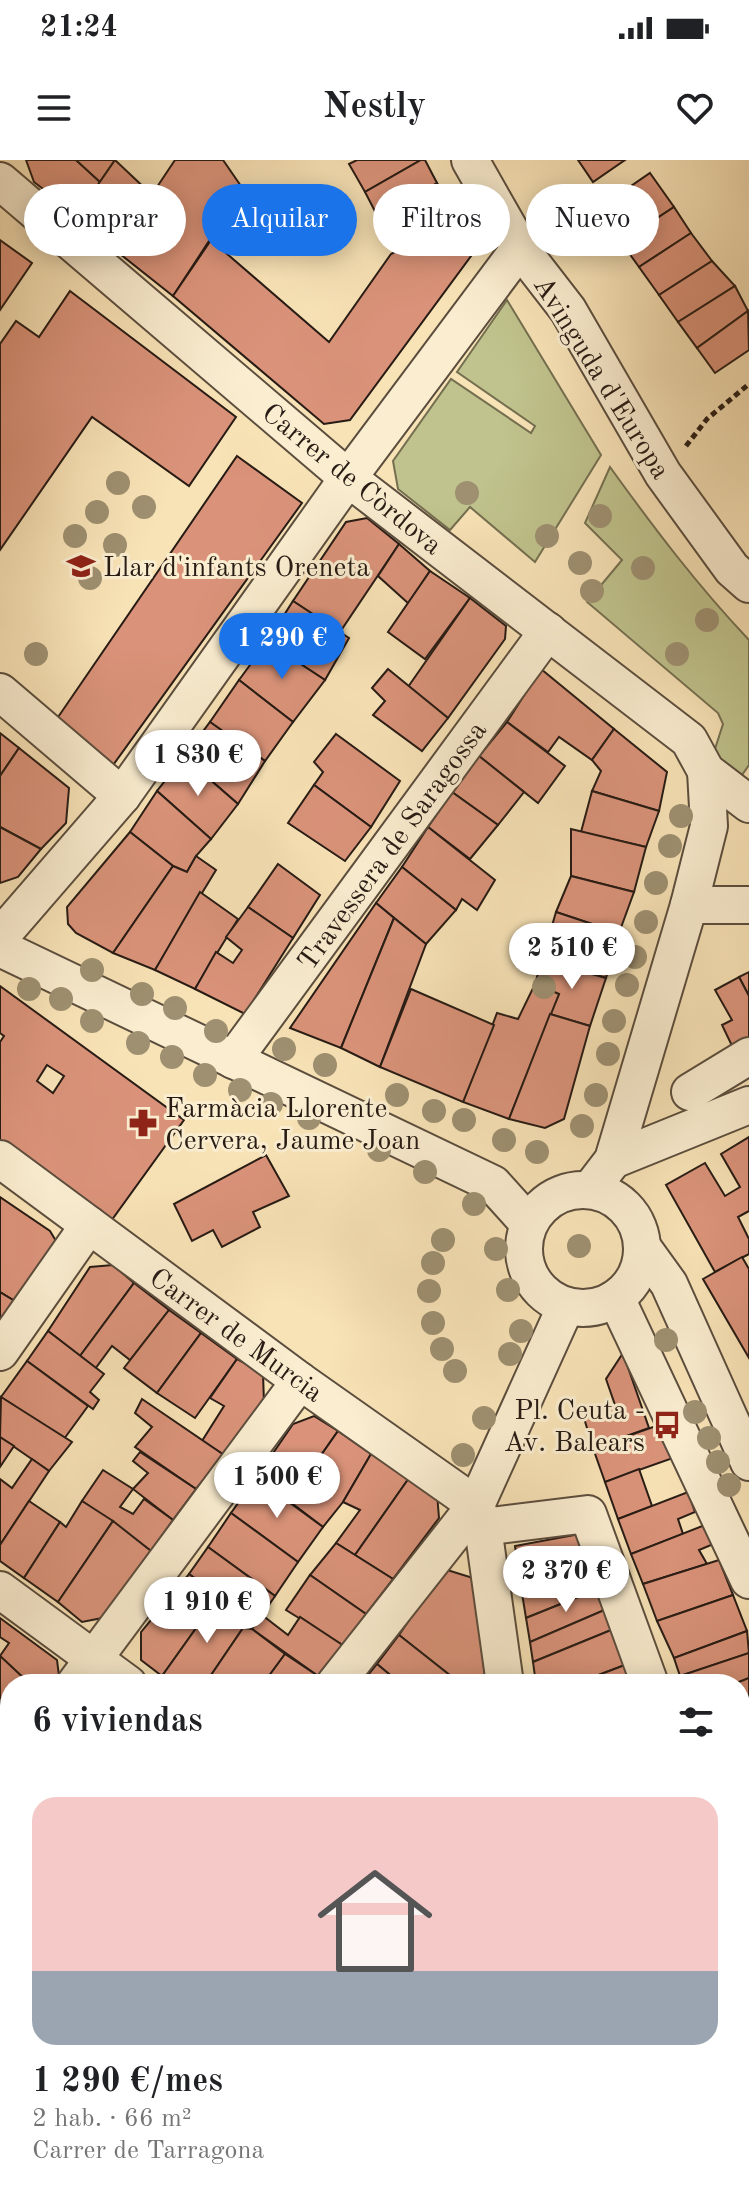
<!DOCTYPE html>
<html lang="es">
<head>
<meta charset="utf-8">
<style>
	:root { --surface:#fff; --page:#f6f6f6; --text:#202124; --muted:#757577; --line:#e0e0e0; --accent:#1a73e8 }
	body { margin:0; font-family:"Old Standard TT",serif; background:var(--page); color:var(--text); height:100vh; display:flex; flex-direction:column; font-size:30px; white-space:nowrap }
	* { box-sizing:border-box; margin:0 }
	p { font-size:26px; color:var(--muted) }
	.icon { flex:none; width:44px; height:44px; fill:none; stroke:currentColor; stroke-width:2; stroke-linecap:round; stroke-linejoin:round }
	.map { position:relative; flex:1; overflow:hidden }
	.drawer { position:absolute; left:0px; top:1514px; width:750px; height:538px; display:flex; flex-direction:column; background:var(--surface); border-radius:32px 32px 0 0; box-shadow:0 4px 20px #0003 }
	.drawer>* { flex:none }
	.guide { position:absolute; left:24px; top:24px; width:702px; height:72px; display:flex; gap:16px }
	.price { position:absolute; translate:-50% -68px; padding:0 18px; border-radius:28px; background:#fff; color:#222; font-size:26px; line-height:52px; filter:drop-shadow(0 2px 4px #0008) }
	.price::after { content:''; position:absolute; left:50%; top:48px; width:24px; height:18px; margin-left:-12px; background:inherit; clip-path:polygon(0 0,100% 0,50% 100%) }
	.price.active { background:var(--accent); color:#fff }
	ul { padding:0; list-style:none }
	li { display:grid; align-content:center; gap:16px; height:424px; padding:0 32px }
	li+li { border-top:2px solid var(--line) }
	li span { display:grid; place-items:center; height:248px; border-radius:24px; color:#555 }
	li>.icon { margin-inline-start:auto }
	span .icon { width:144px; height:144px; fill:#fffc; stroke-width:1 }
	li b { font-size:34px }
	h2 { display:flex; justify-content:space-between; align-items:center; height:96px; padding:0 32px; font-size:34px }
	.pill { padding:0 28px; border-radius:36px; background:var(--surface); box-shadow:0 4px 20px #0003; font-size:28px; line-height:72px }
	.pill.active { background:var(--accent); color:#fff }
	.status { display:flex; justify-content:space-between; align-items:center; height:56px; padding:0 40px; background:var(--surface); direction:ltr }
	.status svg { height:22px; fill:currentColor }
	header { display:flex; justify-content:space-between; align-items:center; height:104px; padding:0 32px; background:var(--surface); font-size:36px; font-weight:700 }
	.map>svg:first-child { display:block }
	.green { fill:#c0c38d; stroke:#746f50; stroke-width:2 }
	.building { fill:#da937a; stroke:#271b14; stroke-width:2; fill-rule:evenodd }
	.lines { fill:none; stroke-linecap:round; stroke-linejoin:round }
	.minor-casing { stroke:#5b4d3d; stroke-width:40 }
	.path { stroke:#271b14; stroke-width:5; stroke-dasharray:6 4; stroke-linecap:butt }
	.minor { stroke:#faedd0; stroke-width:36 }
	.tree { fill:#9e9071 }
	.labels { text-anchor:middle; stroke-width:6; stroke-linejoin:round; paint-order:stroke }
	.street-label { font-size:28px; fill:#271b14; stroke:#faedd0 }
	.poi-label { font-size:28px; fill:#271b14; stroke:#faedd0; text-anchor:start }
</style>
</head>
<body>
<div class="status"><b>21:24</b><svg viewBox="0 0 49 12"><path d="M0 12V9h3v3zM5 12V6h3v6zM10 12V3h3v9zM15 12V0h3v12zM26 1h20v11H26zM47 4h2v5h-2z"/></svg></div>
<header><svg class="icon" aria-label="menu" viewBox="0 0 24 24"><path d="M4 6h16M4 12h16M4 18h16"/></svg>Nestly<svg class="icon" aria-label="heart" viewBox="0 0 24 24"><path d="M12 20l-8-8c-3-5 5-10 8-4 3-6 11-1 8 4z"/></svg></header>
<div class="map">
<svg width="749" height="2051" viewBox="0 0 749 2051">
	<rect width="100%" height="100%" fill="#f8e3b7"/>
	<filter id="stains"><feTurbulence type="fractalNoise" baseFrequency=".0025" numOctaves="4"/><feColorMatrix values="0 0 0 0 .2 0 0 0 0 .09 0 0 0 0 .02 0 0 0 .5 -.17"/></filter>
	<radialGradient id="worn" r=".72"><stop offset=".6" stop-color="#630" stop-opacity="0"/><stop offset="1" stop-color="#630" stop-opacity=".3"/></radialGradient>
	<!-- green -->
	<g class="green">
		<polygon points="507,140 601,295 535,402 470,347 450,370 398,329 393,301 451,219 531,273 535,266 457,212"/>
		<path d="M610,307C654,368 697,425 749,480V605L735,625L714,592L723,564L718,553L587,442L622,400L585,363Z"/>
	</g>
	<!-- building -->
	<g class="building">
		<polygon points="26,0 76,0 100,22 77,55 34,22"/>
		<polygon points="76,0 115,0 100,22"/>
		<polygon points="115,0 152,35 115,90 77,55"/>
		<polygon points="175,0 223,0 243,29 173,136 115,90"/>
		<polygon points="357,0 421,0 365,32 349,4"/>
		<polygon points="421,0 425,0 437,23 379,59 365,32"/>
		<polygon points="578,0 625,0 593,22"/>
		<polygon points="650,13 674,47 621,82 599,48"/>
		<polygon points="437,23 461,58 398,90 379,59"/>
		<polygon points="674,47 691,73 639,107 621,82"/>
		<polygon points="461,58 477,88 350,260 324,264 173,136 211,80 329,182 391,94"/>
		<polygon points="691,73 712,101 659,135 639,107"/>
		<polygon points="0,80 32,103 0,150"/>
		<polygon points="712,101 735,126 678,162 659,135"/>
		<polygon points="735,126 748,151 697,188 678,162"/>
		<polygon points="70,131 236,257 189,326 92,257 0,390 0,184 16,161 39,177"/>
		<polygon points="748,151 749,190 715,213 697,188"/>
		<polygon points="237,296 302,343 111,608 54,563"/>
		<polygon points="367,358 399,384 340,472 293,441 346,362"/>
		<polygon points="399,384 430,411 409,444 378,416"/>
		<polygon points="430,411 470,438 425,499 388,472"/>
		<polygon points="470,438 506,466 505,479 448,558 408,527"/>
		<polygon points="293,441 349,478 325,520 267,482"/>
		<polygon points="267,482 325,520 293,562 239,520"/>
		<polygon points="388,509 448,558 422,591 373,555 385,541 372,528"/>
		<polygon points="541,509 614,569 592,600 559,577 548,592 507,562"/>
		<polygon points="239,520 293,562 265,601 210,562"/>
		<polygon points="210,562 265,601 238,644 184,597"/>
		<polygon points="507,562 565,606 538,643 479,596"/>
		<polygon points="614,569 667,612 659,651 592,631 601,611 592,600"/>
		<polygon points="0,573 19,588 0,616"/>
		<polygon points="336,574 400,621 371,667 314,625 323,612 314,602"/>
		<polygon points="19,588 69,628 66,663 41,689 0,667 0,616"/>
		<polygon points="479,596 524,632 498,665 452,632"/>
		<polygon points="184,597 238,644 211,679 157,631"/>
		<polygon points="314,625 371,667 345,701 288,663"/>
		<polygon points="157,631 211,679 196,696 187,712 173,706 130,672"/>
		<polygon points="592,631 659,651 646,687 581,672"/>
		<polygon points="452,632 498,665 470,699 428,667"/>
		<polygon points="0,667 41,689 18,717 0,723"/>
		<polygon points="428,667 495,720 477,750 462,739 456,750 402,707"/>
		<polygon points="571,669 646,687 634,732 571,716"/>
		<polygon points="130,672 173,706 113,793 76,773 68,764 67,747"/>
		<polygon points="196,696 216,710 155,810 113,793 173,706 187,712"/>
		<polygon points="278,704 320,735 293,778 248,747"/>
		<polygon points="402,707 456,750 426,784 376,743"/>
		<polygon points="571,716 634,732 619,773 556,752"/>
		<polygon points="200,732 238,759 195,829 155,810"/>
		<polygon points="376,743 394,758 341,888 290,868"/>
		<polygon points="248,747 293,778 245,854 195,829 216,792 233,803 242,790 226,777"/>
		<polygon points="556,752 619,773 606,818 542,800"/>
		<polygon points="394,758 426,784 380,907 341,888"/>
		<polygon points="542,800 606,818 590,866 550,854 559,834 535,824"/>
		<polygon points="749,812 749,836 739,817"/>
		<polygon points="739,817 749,836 749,884 735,892 722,865 732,860 715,830"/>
		<polygon points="535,824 559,834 509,959 463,942 497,853 518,859"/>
		<path d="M0,826L184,960L111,1061L0,983V882L4,876L0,873ZM47,905L64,916L53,933L37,921Z"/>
		<polygon points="411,829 494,865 463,942 380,907"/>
		<polygon points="550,854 590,866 564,959 545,968 509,959"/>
		<polygon points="749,977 749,1051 738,1057 749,1079 749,1094 715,1112 666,1025 705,1003 725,1036 740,1027 721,994"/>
		<polygon points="266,995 289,1036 253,1052 260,1067 222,1087 213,1070 192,1081 174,1044"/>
		<polygon points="0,1037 50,1071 59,1086 18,1143 0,1132"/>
		<polygon points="742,1097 749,1109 749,1198 703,1119"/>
		<polygon points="113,1105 134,1123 80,1196 48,1171 90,1107"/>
		<polygon points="134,1123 169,1150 130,1200 112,1186 95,1209 80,1196"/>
		<polygon points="0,1132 18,1143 0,1171"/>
		<polygon points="169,1150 201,1173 157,1233 124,1208"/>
		<polygon points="48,1171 104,1214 90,1232 99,1240 93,1249 27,1201"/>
		<polygon points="201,1173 237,1199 195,1258 157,1233"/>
		<polygon points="623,1193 649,1268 593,1288 584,1258 615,1245 606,1219"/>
		<polygon points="237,1199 263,1213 264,1243 224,1295 202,1281 224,1246 210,1238"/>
		<polygon points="27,1201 88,1246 64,1279 1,1237"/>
		<polygon points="1,1237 72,1282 49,1311 0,1277"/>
		<polygon points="142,1239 224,1295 196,1329 135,1287 152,1267 135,1253"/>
		<polygon points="314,1256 338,1271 289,1341 256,1318 293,1264"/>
		<polygon points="659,1265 673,1298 605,1322 593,1288"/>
		<polygon points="338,1271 371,1294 343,1342 323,1367 289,1341"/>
		<polygon points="0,1277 14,1286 0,1307"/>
		<polygon points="140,1292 196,1329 173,1360 133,1329 148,1313 133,1301"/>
		<polygon points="371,1294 409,1318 355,1395 336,1383 360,1350 343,1342"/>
		<polygon points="32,1299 49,1311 0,1385 0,1319 12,1328"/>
		<polygon points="639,1309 652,1346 618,1359 605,1322"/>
		<polygon points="103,1310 133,1329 120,1347 133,1354 144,1339 173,1360 151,1391 82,1341"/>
		<polygon points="256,1318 323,1367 298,1402 231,1353"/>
		<polygon points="409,1318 437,1333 439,1358 393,1419 355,1395"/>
		<polygon points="688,1332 695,1352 678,1359 683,1374 631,1394 618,1359"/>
		<polygon points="29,1341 60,1362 24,1418 0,1401 0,1385"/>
		<polygon points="82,1341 113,1361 58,1442 24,1418 60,1362 66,1367"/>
		<polygon points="231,1353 298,1402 275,1436 208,1387"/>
		<polygon points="113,1361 151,1391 102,1458 82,1462 58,1442"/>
		<polygon points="710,1363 716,1383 699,1390 707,1404 643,1424 631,1394"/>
		<polygon points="585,1373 590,1393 520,1421 515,1386"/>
		<polygon points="336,1383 393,1419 366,1454 310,1415"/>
		<polygon points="208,1387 275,1436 256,1464 189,1414"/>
		<polygon points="590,1393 603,1427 526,1458 520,1421"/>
		<polygon points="719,1400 733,1435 657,1461 643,1424"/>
		<polygon points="444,1409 473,1418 485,1516 461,1524 399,1475"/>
		<polygon points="189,1414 219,1436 162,1516 141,1500 141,1472"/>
		<polygon points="310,1415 366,1454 344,1486 286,1450"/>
		<polygon points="603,1427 609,1448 530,1482 526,1458"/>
		<polygon points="733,1435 747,1471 674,1498 657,1461"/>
		<polygon points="219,1436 249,1459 205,1524 172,1524 162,1516"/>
		<polygon points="609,1448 616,1468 533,1502 530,1482"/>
		<polygon points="262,1455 288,1475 300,1457 344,1486 321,1518 252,1469"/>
		<polygon points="0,1458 57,1500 60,1524 30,1524 0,1496 9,1483 0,1477"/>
		<polygon points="243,1468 252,1469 285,1494 263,1524 205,1524"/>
		<polygon points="616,1468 630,1503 575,1524 536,1524 533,1502"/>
		<polygon points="747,1471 749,1493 680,1516 674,1498"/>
		<polygon points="399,1475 461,1524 401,1524 377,1504"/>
		<polygon points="749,1493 749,1518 734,1524 683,1524 680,1516"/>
		<polygon points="285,1494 321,1518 317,1524 263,1524"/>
		<polygon points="0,1496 30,1524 10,1524 10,1550 0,1542"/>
		<polygon points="630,1503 637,1524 575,1524"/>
		<polygon points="377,1504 401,1524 361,1524"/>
		<polygon points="749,1518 749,1557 740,1560 740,1524 734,1524"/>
		<polygon points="0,1542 10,1550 10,1596 0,1606"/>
		<polygon points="749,1557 749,1600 740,1603 740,1560"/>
		<polygon points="749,1600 749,1641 740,1644 740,1603"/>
		<polygon points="10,1640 10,1710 0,1701 0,1654"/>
		<polygon points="749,1641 749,1680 740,1683 740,1644"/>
		<polygon points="749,1680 749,1706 740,1683"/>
		<polygon points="740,1819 749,1822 749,1853 740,1856"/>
		<polygon points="749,1853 749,1899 740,1903 740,1856"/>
		<polygon points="749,1899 749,1942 740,1945 740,1903"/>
		<polygon points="749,1942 749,1983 743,1985 740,1976 740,1945"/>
		<polygon points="749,2004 749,2018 740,2022 740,2006"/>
		<polygon points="0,2008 10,2024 10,2042 22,2043 16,2051 0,2051"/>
		<polygon points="740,2037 745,2051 697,2051 723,2042 740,2042"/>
		<polygon points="169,2042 219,2042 211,2051 179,2051"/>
		<polygon points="219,2042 275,2042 266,2051 211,2051"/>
		<polygon points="275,2042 303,2042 314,2051 266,2051"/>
		<polygon points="366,2042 435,2042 428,2051 373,2051"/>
		<polygon points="435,2042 496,2042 504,2051 428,2051"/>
		<polygon points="512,2042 582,2042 550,2051 515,2051"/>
		<polygon points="582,2042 597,2042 599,2051 550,2051"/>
	</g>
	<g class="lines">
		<defs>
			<g id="minor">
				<polyline points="470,0 520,88 568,150 663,314 732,409 749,424"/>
				<polyline points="0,21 348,318 689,580 706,611 749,644"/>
				<polyline points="0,532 122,636"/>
				<polyline points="689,745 749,745"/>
				<polyline points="0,777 122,636 348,318 520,88"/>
				<polyline points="0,788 493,1024 529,1064"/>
				<polyline points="233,900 548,471"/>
				<polyline points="690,932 749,896"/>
				<polyline points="0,999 300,1221 476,1345 335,1524"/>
				<polyline points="613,1000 749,945"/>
				<circle cx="583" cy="1089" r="59"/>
				<polyline points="590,1030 613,1000 689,745 709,666 706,611"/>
				<polyline points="643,1088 669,1124 749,1302"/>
				<polyline points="616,1138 749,1420"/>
				<polyline points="0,1192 89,1065"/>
				<polyline points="483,1367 588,1354 650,1524"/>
				<polyline points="0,1430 128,1524"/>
				<polyline points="75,1524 300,1221"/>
				<polyline points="505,1524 483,1367 476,1345 566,1146"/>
				<polyline points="0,1624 10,1611"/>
				<polyline points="0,1727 10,1736"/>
				<polyline points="740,1769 749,1794"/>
				<polyline points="344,2042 354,2051"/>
				<polyline points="615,2042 618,2051"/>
			</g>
		</defs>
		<!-- minor casing -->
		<use href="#minor" class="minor-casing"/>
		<!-- path -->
		<polyline class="path" points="686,286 707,259 749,224"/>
		<!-- minor -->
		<use href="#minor" class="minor"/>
	</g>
	<!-- trees -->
	<g class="tree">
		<circle cx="118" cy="323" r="12"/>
		<circle cx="467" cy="333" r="12"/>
		<circle cx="144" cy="347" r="12"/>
		<circle cx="97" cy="352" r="12"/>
		<circle cx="600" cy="356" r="12"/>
		<circle cx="75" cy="376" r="12"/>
		<circle cx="547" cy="376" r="12"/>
		<circle cx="115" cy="385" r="12"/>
		<circle cx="580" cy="403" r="12"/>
		<circle cx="643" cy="408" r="12"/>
		<circle cx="90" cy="418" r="12"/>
		<circle cx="592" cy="431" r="12"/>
		<circle cx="707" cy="460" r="12"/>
		<circle cx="36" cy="494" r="12"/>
		<circle cx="677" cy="494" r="12"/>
		<circle cx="681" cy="656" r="12"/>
		<circle cx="670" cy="686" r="12"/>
		<circle cx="656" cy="723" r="12"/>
		<circle cx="646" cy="762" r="12"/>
		<circle cx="635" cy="797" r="12"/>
		<circle cx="92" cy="810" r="12"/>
		<circle cx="627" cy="825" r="12"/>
		<circle cx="544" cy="827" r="12"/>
		<circle cx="29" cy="829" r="12"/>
		<circle cx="142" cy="834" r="12"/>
		<circle cx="61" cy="839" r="12"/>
		<circle cx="175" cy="848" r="12"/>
		<circle cx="92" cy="861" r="12"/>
		<circle cx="614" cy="861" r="12"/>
		<circle cx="216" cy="871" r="12"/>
		<circle cx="138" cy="883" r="12"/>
		<circle cx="284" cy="889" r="12"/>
		<circle cx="608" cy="894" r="12"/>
		<circle cx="172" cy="897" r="12"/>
		<circle cx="325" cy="905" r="12"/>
		<circle cx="205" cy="915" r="12"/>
		<circle cx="240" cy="930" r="12"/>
		<circle cx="397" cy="935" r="12"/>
		<circle cx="596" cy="935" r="12"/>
		<circle cx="271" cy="944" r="12"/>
		<circle cx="434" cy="951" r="12"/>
		<circle cx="309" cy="958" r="12"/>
		<circle cx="464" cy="960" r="12"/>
		<circle cx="582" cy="966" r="12"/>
		<circle cx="504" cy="980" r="12"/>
		<circle cx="379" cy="990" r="12"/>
		<circle cx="537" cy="992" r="12"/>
		<circle cx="425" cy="1012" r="12"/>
		<circle cx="474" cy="1044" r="12"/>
		<circle cx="443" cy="1080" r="12"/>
		<circle cx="579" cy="1086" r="12"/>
		<circle cx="496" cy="1089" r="12"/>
		<circle cx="433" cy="1103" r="12"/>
		<circle cx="508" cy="1130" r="12"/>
		<circle cx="429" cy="1131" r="12"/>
		<circle cx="433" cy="1163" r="12"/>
		<circle cx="521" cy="1171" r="12"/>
		<circle cx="666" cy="1180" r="12"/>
		<circle cx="442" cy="1189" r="12"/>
		<circle cx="510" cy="1194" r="12"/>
		<circle cx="455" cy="1211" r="12"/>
		<circle cx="695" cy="1252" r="12"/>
		<circle cx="484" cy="1258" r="12"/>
		<circle cx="709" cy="1278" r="12"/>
		<circle cx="463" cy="1295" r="12"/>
		<circle cx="718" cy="1302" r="12"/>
		<circle cx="729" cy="1325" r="12"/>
	</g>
	<!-- icons -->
	<defs>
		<symbol id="school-bare" viewBox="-9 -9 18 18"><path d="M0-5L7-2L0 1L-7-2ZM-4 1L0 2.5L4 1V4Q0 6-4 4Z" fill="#8f2418" stroke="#faedd0" stroke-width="2.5" paint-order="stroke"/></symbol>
		<symbol id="pharmacy-bare" viewBox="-9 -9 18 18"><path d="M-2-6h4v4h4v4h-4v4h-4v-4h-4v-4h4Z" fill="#8f2418" stroke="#faedd0" stroke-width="2.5" paint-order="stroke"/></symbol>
		<symbol id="bus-bare" viewBox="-9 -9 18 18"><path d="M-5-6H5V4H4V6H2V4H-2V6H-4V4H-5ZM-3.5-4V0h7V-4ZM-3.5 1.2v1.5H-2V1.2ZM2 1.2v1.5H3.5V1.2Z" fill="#8f2418" stroke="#faedd0" stroke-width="2.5" paint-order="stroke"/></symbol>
	</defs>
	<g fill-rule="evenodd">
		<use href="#school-bare" x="61" y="386" width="40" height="40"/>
		<use href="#pharmacy-bare" x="123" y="943" width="40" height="40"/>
		<use href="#bus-bare" x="647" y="1245" width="40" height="40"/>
	</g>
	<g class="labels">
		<!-- street labels -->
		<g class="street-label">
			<text transform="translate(603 217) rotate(58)" y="10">Avinguda d'Europa</text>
			<text transform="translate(353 318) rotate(39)" y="10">Carrer de Còrdova</text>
			<text transform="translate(391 685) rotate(-54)" y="10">Travessera de Saragossa</text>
			<text transform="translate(237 1174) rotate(36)" y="10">Carrer de Murcia</text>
		</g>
		<!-- poi labels -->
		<g class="poi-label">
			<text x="103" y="416">Llar d'infants Oreneta</text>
			<text x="165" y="957">Farmàcia Llorente<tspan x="165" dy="32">Cervera, Jaume Joan</tspan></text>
			<text x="645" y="1259" text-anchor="end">Pl. Ceuta -<tspan x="645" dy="32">Av. Balears</tspan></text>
		</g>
	</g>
	<rect width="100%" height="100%" filter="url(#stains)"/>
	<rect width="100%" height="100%" fill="url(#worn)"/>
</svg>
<b class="price active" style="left:282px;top:521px">1 290 €</b>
<b class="price" style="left:198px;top:638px">1 830 €</b>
<b class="price" style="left:572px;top:831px">2 510 €</b>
<b class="price" style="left:277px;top:1360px">1 500 €</b>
<b class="price" style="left:566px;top:1454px">2 370 €</b>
<b class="price" style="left:207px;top:1485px">1 910 €</b>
<div class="guide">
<a class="pill">Comprar</a>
<a class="pill active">Alquilar</a>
<a class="pill">Filtros</a>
<a class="pill">Nuevo</a>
</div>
<section class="drawer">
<h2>6 viviendas<svg class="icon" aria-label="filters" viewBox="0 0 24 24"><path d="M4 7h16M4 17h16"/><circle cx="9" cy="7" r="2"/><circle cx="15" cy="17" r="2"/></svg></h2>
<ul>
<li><span style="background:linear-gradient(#f6c9c9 70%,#9aa5b1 0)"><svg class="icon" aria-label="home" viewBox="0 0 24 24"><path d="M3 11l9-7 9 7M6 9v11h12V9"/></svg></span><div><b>1 290 €/mes</b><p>2 hab. · 66 m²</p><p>Carrer de Tarragona</p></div></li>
</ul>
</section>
</div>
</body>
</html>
